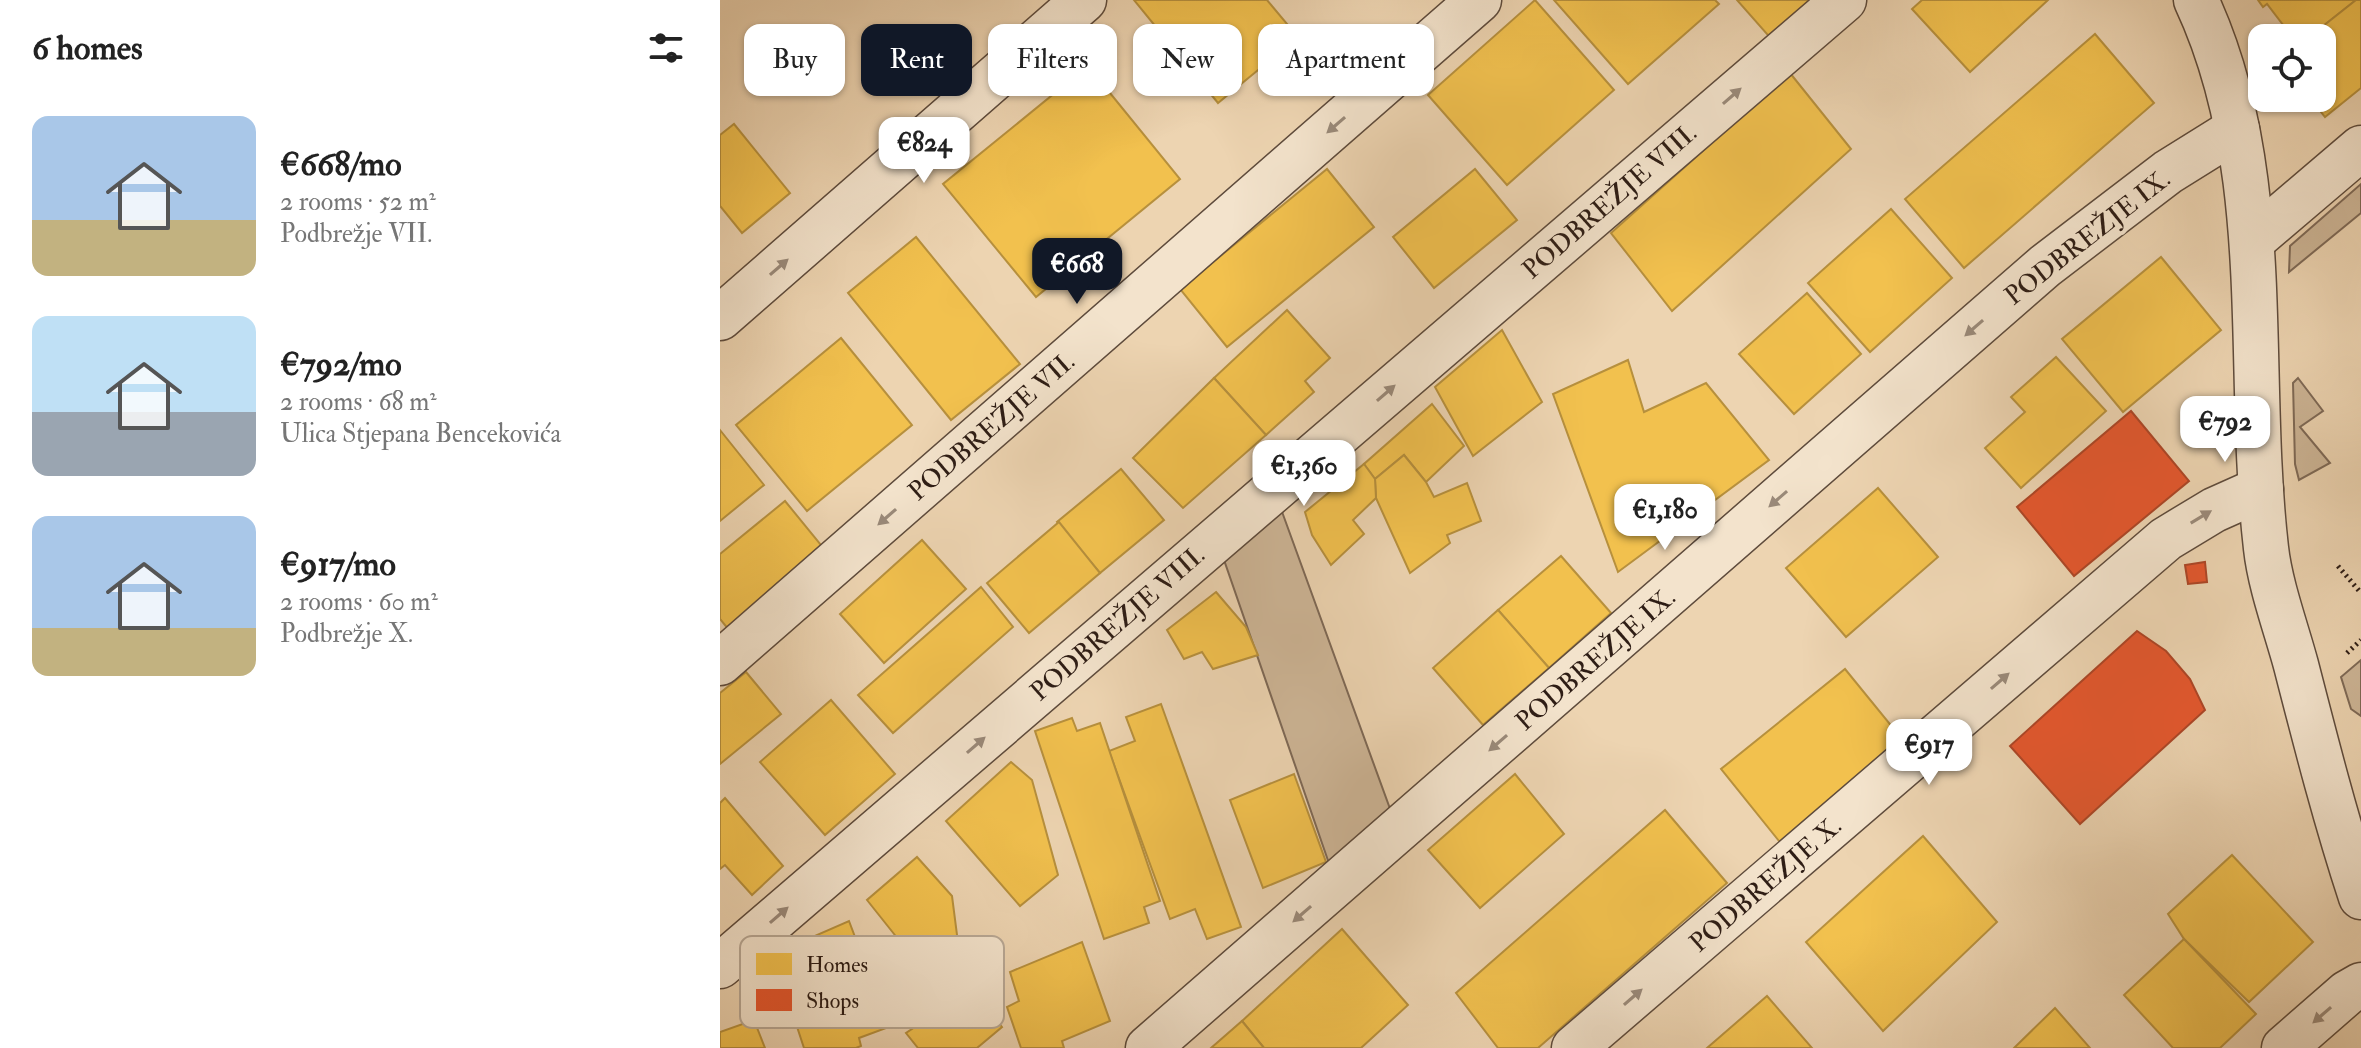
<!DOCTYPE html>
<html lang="en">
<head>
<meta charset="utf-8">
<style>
	:root { --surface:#fff; --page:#f2f2f2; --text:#222; --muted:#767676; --accent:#111827 }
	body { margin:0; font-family:"IM FELL Double Pica",serif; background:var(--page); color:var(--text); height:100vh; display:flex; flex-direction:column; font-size:30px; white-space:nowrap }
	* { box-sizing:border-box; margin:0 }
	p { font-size:26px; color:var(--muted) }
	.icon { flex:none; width:44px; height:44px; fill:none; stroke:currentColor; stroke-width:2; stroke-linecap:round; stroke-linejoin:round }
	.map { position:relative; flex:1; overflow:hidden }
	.panel { display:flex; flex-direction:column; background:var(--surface); width:720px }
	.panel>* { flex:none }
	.banner { position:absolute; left:24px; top:24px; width:760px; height:72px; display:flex; gap:16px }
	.buttons { position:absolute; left:1528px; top:24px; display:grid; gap:16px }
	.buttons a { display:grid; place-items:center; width:88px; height:88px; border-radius:16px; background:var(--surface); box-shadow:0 2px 6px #0004; font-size:40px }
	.price { position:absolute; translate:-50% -68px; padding:0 18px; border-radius:16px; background:#fff; color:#222; font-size:26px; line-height:52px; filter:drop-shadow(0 2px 4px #0008) }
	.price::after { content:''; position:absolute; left:50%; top:48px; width:24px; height:18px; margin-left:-12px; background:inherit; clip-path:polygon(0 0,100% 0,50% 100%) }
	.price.selected { background:var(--accent); color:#fff }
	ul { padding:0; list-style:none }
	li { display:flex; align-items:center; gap:24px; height:200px; padding:0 32px }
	li span { display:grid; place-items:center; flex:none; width:224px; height:160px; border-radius:16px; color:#555 }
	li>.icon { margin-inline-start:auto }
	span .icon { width:96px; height:96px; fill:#fffc; stroke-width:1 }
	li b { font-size:34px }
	h2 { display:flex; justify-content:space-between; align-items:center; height:96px; padding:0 32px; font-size:34px }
	.pill { padding:0 28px; border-radius:16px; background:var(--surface); box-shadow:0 2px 6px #0004; font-size:28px; line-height:72px }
	.pill.selected { background:var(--accent); color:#fff }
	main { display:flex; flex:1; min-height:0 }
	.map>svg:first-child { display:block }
	.green { fill:#cdb596; stroke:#7e6956; stroke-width:2 }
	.homes { fill:#f2c14e; stroke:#b7903d; stroke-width:2 }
	.shops { fill:#e4572e; stroke:#ad4626; stroke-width:2 }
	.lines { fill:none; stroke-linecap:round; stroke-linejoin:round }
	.minor-casing { stroke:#5e4b3c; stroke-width:47 }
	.tertiary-casing { stroke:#5e4b3c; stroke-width:47 }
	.path { stroke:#2e1d15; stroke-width:5; stroke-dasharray:2 4; stroke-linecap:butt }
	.minor { stroke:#f3e3cc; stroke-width:44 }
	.tertiary { stroke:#f3e3cc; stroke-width:44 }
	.oneway { fill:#9a8a7a }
	.labels { text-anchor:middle; stroke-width:8; stroke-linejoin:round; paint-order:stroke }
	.street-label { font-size:26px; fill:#2e1d15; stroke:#f3e3cc }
	.key { fill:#f3e3cc; stroke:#b8a895; stroke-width:2 }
	.key-label { font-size:22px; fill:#2e1d15 }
</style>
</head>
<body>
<main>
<section class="panel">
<h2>6 homes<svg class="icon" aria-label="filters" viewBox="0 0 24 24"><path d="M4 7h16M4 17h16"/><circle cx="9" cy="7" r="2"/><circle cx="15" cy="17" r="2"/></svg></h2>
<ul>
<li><span style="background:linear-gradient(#a9c7e8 65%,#c2b280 0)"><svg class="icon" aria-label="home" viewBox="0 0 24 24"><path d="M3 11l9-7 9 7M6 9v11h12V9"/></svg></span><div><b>€668/mo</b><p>2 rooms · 52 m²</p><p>Podbrežje VII.</p></div></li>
<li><span style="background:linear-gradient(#bfe0f5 60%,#9aa5b1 0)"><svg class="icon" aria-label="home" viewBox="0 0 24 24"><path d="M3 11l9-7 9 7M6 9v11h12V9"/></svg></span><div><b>€792/mo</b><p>2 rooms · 68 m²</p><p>Ulica Stjepana Bencekovića</p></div></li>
<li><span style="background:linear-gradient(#a9c7e8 70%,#c2b280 0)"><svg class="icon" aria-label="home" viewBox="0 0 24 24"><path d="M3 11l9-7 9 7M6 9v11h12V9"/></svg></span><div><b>€917/mo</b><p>2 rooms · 60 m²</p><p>Podbrežje X.</p></div></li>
</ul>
</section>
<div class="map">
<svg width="1641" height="1048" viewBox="0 0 1641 1048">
	<rect width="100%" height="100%" fill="#edd4b1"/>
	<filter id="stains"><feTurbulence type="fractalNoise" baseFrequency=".0025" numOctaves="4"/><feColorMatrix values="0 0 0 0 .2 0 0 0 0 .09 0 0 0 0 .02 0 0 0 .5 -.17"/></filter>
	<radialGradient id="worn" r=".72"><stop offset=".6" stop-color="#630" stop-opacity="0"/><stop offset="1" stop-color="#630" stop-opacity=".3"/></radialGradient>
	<!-- green -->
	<g class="green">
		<polygon points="1641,184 1641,213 1569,272 1570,246"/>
		<polygon points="1578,378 1603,411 1580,427 1610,463 1579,480 1575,464 1573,383"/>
		<polygon points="561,509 673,817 612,872 503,557"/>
		<polygon points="1641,660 1641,716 1631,709 1621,677"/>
	</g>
	<!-- homes -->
	<g class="homes">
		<polygon points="414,0 547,0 578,37 498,103"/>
		<polygon points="815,0 894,90 787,185 708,95"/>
		<polygon points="834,0 995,0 999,4 908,84"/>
		<polygon points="1017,0 1119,0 1062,51"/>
		<polygon points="1202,0 1328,0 1250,72 1192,9"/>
		<polygon points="1538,0 1636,0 1588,38 1573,38 1547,4 1543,7"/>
		<polygon points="1636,0 1641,0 1641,88 1605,117 1590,98 1602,98 1602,38 1588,38"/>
		<polygon points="1375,34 1434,103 1244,268 1185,199"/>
		<polygon points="368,66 460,179 316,297 223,184"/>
		<polygon points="1070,73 1131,149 952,311 891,233"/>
		<polygon points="14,124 70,193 22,233 0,206 0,135"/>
		<polygon points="607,169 654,227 507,347 460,289"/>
		<polygon points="755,169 797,220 714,288 673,237"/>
		<polygon points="1171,209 1232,278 1150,352 1088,283"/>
		<polygon points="196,237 300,364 231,420 128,293"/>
		<polygon points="1441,257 1501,330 1403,412 1342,339"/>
		<polygon points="1087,293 1141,354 1074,414 1019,354"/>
		<polygon points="567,310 610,358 585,381 594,392 546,435 494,378"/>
		<polygon points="782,330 822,402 753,456 715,387"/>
		<polygon points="121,338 192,425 87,511 16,425"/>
		<polygon points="1336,357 1386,411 1301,488 1265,448 1305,412 1291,397"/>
		<polygon points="908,360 924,412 986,383 1049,460 898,572 833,394"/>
		<polygon points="494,378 546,435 463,508 413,458"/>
		<polygon points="712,404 744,446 706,482 684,455 655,479 644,464"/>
		<polygon points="0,430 44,485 0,521"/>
		<polygon points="684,455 706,482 714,497 747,483 761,521 727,535 730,543 690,573 656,498 655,479"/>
		<polygon points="644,464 655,479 656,498 633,520 644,534 611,565 592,535 585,512"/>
		<polygon points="401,469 444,520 380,573 337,522"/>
		<polygon points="1158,488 1218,557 1126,637 1066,568"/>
		<polygon points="65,501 110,556 13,635 0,619 0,554"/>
		<polygon points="339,522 380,573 309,633 267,583"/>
		<polygon points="202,540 246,589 164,663 120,614"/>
		<polygon points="841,556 891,613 829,668 778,610"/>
		<polygon points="261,587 293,627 173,733 138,695"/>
		<polygon points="496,592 526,627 538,655 493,669 482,652 464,659 447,630"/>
		<polygon points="778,610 829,668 763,725 713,668"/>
		<polygon points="1125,669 1187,745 1063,846 1001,769"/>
		<polygon points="26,672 61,714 0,764 0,693"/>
		<polygon points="111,700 175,774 105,835 40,762"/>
		<polygon points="441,704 521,927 487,939 475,909 450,919 389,751 415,741 406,717"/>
		<polygon points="352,718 357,731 380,723 440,901 424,907 429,923 384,939 315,731"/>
		<polygon points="291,762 312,780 338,875 300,906 226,821"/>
		<polygon points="574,774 606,862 543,888 510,800"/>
		<polygon points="795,774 844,834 760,908 708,850"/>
		<polygon points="5,798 63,866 32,895 5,865 0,869 0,803"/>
		<polygon points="945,810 1007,883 818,1048 778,1048 736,993"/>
		<polygon points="1203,836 1277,922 1163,1031 1086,942"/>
		<polygon points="1512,855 1593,942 1529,1002 1464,939 1448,914"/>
		<polygon points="197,857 232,896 237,935 262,971 225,998 147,900"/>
		<polygon points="129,921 169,1027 139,1038 141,1046 136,1048 84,1048 58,969 90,938"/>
		<polygon points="622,929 688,1005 641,1048 544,1048 522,1021"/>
		<polygon points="1464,939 1536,1014 1500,1048 1453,1048 1404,995"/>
		<polygon points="362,942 390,1021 342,1041 344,1048 301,1048 287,1007 299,1001 290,972"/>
		<polygon points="252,989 282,1027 257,1048 198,1048 186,1033"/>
		<polygon points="1047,996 1092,1048 987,1048"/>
		<polygon points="1335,1008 1370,1048 1294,1048"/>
		<polygon points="34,1020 45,1048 0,1048 0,1032"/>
		<polygon points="522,1021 544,1048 491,1048"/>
	</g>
	<!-- shops -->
	<g class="shops">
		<polygon points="1411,411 1469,481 1354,576 1297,507"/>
		<polygon points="1485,562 1487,582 1468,584 1465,565"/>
		<polygon points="1417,631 1446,651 1470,679 1485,710 1360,824 1290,746"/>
	</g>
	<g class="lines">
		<defs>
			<g id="minor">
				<polyline points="1533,240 1641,148"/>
				<polyline points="0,318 364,0"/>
				<polyline points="0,663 759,0"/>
				<polyline points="0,966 1124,0"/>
				<polyline points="428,1048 1325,266 1448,172 1517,129"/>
				<polyline points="854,1048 1446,539 1494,510 1541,489"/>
				<polyline points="1564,1048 1627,993 1641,985"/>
			</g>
			<path id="tertiary" d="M1476,0C1556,171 1525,366 1546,548C1550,585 1566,628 1576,665C1596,743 1616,821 1641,897"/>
		</defs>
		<!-- minor casing -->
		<use href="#minor" class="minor-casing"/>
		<!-- tertiary casing -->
		<use href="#tertiary" class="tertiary-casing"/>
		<!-- path -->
		<g class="path">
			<polyline points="1618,566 1641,593"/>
			<polyline points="1627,653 1641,640"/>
		</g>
		<!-- minor -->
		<use href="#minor" class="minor"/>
		<!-- tertiary -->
		<use href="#tertiary" class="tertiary"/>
	</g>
	<!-- one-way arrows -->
	<defs><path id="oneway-solid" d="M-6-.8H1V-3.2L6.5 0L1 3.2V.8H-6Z" transform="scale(2)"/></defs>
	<g class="oneway">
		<use href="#oneway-solid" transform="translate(1012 96) rotate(-41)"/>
		<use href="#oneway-solid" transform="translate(616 125) rotate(139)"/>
		<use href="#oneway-solid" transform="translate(59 267) rotate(-41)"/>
		<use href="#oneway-solid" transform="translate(1254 328) rotate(139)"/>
		<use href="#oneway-solid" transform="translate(666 393) rotate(-41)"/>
		<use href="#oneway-solid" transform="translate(1058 499) rotate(139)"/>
		<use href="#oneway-solid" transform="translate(167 517) rotate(139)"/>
		<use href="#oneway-solid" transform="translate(1481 517) rotate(-31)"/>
		<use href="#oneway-solid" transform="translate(1280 681) rotate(-41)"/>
		<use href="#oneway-solid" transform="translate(778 743) rotate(139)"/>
		<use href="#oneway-solid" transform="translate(256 745) rotate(-41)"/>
		<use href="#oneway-solid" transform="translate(582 914) rotate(139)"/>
		<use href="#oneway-solid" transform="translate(59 915) rotate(-41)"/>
		<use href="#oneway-solid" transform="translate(913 997) rotate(-41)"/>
		<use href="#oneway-solid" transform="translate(1602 1015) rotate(139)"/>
	</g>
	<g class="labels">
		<!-- street labels -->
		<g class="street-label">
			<text transform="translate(889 201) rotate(-41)" y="9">PODBREŽJE VIII.</text>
			<text transform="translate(1367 237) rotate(-38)" y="9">PODBREŽJE IX.</text>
			<text transform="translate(271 426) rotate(-41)" y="9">PODBREŽJE VII.</text>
			<text transform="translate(397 623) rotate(-41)" y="9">PODBREŽJE VIII.</text>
			<text transform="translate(875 659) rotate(-41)" y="9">PODBREŽJE IX.</text>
			<text transform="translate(1045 884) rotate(-41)" y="9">PODBREŽJE X.</text>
		</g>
	</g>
	<!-- legend -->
	<rect x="20" y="936" width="264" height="92" rx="12" class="key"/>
	<rect x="36" y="953" width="36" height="22" fill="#f2c14e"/>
	<rect x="36" y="989" width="36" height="22" fill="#e4572e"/>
	<g class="key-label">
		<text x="86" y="972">Homes</text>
		<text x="86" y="1008">Shops</text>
	</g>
	<rect width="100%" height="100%" filter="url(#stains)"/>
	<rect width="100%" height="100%" fill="url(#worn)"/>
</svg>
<div class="buttons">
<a><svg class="icon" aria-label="locate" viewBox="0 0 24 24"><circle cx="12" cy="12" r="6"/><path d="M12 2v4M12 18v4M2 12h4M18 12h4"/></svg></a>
</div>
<b class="price" style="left:204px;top:185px">€824</b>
<b class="price selected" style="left:357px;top:306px">€668</b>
<b class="price" style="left:1505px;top:464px">€792</b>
<b class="price" style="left:584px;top:508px">€1,360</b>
<b class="price" style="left:945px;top:552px">€1,180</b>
<b class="price" style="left:1209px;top:787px">€917</b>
<div class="banner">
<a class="pill">Buy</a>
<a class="pill selected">Rent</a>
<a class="pill">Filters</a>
<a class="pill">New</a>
<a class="pill">Apartment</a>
</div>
</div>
</main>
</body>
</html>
